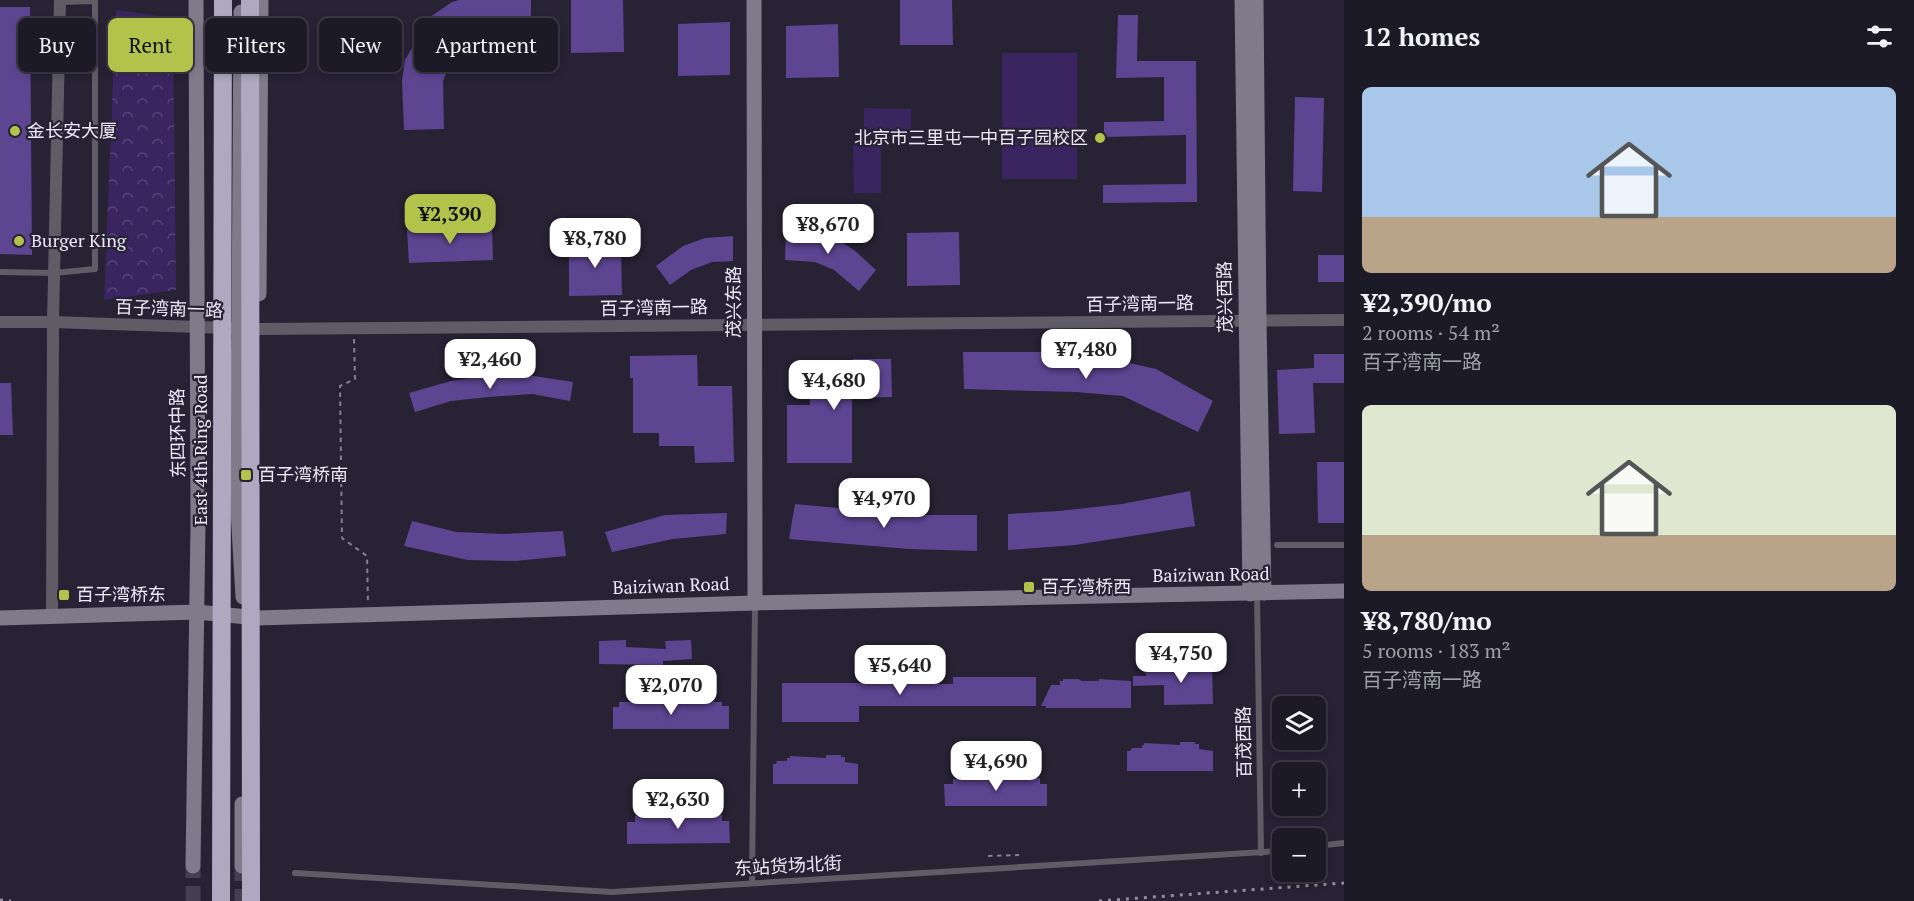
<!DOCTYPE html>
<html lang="en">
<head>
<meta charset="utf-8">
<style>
	:root { --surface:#1d1a27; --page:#25232f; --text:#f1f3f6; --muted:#a0a1a7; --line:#3b3844; --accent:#b2c34c }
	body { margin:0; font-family:"PT Serif","Noto Sans SC",serif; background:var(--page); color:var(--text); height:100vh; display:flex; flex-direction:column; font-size:22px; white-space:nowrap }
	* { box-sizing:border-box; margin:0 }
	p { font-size:20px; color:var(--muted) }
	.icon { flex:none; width:33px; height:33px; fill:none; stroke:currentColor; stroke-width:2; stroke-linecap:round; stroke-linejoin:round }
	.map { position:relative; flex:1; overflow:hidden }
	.drawer { display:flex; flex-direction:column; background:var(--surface); width:570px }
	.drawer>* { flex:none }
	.banner { position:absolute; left:18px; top:18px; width:570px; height:54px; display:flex; gap:12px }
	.fabs { position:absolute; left:1272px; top:696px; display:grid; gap:12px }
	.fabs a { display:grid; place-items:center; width:54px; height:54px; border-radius:9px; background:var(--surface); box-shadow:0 3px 9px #0003,0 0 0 2px var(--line); font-size:30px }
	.price { position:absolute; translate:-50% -51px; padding:0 14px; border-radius:12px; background:#fff; color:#222; font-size:20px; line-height:39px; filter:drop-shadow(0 2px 3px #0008) }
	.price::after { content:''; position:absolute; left:50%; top:36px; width:18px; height:14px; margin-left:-9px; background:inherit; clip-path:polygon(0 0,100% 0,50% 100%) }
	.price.active { background:var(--accent); color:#111 }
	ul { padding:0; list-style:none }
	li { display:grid; align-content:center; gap:12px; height:318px; padding:0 18px }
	li span { display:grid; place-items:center; height:186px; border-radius:9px; color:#555 }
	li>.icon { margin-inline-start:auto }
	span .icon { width:108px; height:108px; fill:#fffc; stroke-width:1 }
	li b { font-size:26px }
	h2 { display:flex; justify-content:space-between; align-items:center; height:72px; padding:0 18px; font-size:26px }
	.chip { padding:0 21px; border-radius:9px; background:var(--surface); box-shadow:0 3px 9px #0003,0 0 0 2px var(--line); font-size:21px; line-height:54px }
	.chip.active { background:var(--accent); color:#111 }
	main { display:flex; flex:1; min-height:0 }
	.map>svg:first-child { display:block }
	.forest { fill:url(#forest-crowns) }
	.garden { fill:#3a2561 }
	.building { fill:#5e4592 }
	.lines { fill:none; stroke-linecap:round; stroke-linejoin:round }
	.secondary-tunnel { stroke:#454051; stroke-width:15; stroke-dasharray:15 8; stroke-linecap:butt }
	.path { stroke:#858191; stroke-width:2; stroke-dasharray:4.5 4.5; stroke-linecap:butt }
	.lane { stroke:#5f5c66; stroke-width:6 }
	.street { stroke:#5f5c66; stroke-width:12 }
	.secondary { stroke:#7f7b8b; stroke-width:15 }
	.rail { stroke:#928e9e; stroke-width:3; stroke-dasharray:3 6; stroke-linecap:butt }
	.highway-bridge { stroke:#aea9c1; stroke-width:18 }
	.poi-dot { fill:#b2c34c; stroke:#272234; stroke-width:2 }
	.labels { text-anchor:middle; stroke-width:4.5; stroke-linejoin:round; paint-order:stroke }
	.poi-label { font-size:18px; fill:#ece9f6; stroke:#272234; text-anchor:start }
	.street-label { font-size:18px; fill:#ece9f6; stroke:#272234 }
</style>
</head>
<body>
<main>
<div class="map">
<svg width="1344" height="901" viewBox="0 0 1344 901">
	<defs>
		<pattern id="forest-crowns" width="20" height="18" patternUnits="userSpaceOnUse" patternTransform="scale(1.5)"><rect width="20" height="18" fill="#3a2561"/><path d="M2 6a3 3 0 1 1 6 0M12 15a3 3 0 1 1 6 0" fill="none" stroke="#574578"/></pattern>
	</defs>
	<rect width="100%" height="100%" fill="#272234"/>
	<!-- forest -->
	<polygon class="forest" points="116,10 173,18 176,290 104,300"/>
	<!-- garden -->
	<g class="garden">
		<rect x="1002" y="53" width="75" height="126"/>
		<polygon points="864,108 911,109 911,135 864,135"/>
		<polygon points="853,143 881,143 881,193 854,193"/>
	</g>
	<!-- building -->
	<g class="building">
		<polygon points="459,0 531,0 531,31 483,37 466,42 452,57 443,81 444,129 404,130 402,81 405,60 430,17 452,2"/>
		<polygon points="571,0 623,0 624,52 571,53"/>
		<polygon points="900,0 952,0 953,45 900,45"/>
		<polygon points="0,7 30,7 32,255 0,254"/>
		<polygon points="1118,15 1138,15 1137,61 1196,61 1197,202 1103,203 1103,185 1186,184 1186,135 1104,137 1104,122 1164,121 1164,77 1116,78"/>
		<polygon points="730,22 730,75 678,76 678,24"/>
		<polygon points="838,24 839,77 786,78 786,26"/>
		<polygon points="1295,97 1324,98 1322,192 1293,191"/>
		<polygon points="492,227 493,260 409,263 407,230"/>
		<polygon points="786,228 809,230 835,238 854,250 876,270 859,291 834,270 815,262 785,260"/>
		<polygon points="959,232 960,285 907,286 907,233"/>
		<polygon points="733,236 733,261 712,262 691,270 670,285 656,266 683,246 705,238"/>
		<polygon points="621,242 622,295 569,296 569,243"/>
		<rect x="1318" y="255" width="26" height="27"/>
		<polygon points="963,352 1081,352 1156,369 1213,401 1198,432 1123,396 1076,392 964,389"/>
		<polygon points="1314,354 1344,354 1344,383 1313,383 1315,433 1279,434 1277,370 1314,368"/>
		<polygon points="697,355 698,386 732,386 734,462 695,463 694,446 659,446 659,433 633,433 633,378 630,378 630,356"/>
		<polygon points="853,359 891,359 892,397 852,398 852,463 787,463 787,405 810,405 808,370 853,371"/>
		<polygon points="490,375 534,376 573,382 570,401 532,394 489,397 451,401 415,412 409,393 451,381"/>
		<polygon points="0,383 11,383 13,435 0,435"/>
		<polygon points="1317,462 1344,462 1344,523 1318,523"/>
		<polygon points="1190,491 1195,526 1075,545 1008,550 1008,514 1059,511 1122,504"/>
		<polygon points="795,504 912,515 977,515 977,551 909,549 789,539"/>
		<polygon points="727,513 726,534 673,539 612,552 605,532 665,515"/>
		<polygon points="412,521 456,532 505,534 563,531 566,556 515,561 468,560 404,546"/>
		<polygon points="626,640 626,647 666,649 665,641 691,640 692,659 663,661 663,665 599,664 599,641"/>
		<polygon points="1212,666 1213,704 1164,705 1164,685 1133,686 1133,676 1146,676 1145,668"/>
		<polygon points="877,677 913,679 913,677 928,677 928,679 932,679 932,684 953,684 953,677 1036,677 1036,706 859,706 859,722 782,722 782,683 874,683 874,679 877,679"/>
		<polygon points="1063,679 1078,679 1082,681 1099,681 1099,679 1131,681 1131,708 1046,708 1046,706 1041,706 1051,685 1060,685 1060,681 1063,681"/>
		<polygon points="619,702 722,702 722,706 729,706 729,729 613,729 613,707 619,707"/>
		<polygon points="1180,742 1195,742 1195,744 1199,744 1199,749 1213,751 1213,771 1127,771 1127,751 1130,751 1132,748 1142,748 1142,745 1144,745 1144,743 1180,745"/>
		<polygon points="826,755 841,755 841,757 845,757 845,762 858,764 858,784 773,784 773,764 776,764 777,761 787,761 787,758 790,758 790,756 826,758"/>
		<polygon points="988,778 1040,778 1040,784 1047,784 1047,806 945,806 944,784 953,784 953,779"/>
		<polygon points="710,815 722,815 722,821 729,821 730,843 627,844 627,822 635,822 635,816"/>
	</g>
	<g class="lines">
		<!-- secondary-tunnel -->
		<g class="secondary-tunnel">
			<polyline points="242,866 242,901"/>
			<polyline points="193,901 193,866"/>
		</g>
		<!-- path -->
		<g class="path">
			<polyline points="354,339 355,379 340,386 342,538 367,556 368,603"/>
			<polyline points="988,856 1019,855"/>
		</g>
		<!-- lane -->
		<g class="lane">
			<polyline points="0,272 54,273 95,269 95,1 60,2"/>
			<polyline points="1277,545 1344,545"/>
			<polyline points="1257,593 1261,853"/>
			<polyline points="1316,846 1344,843"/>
			<polyline points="295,873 612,892 1282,851"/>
			<polyline points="752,883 755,604"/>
		</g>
		<!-- street -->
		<g class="street">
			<polyline points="0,322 53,322 259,329 1344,320"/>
			<polyline points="52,616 53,322 60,0"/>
		</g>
		<!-- secondary -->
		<g class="secondary">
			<polyline points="754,0 755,603"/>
			<polyline points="1242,0 1250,594"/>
			<polyline points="1256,0 1259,321 1264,593"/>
			<polyline points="241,12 239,329 236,475 243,597"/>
			<polyline points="259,294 261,0"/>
			<polyline points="0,618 197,612 257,618 755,603 1344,591"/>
			<polyline points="193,866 198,524 196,0"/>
			<polyline points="242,866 242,804"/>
		</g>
		<!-- rail -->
		<g class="rail">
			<polyline points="0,900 11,901"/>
			<polyline points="1099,901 1344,883"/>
		</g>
		<!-- highway-bridge -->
		<g class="highway-bridge">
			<polyline points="250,0 251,901"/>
			<polyline points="221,901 223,0"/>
		</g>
	</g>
	<!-- markers -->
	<g class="poi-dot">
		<circle cx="15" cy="131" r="6"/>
		<circle cx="1100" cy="138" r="6"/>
		<circle cx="19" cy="241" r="6"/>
		<rect x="240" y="469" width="12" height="12" rx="3"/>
		<rect x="1023" y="581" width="12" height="12" rx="3"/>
		<rect x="58" y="589" width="12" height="12" rx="3"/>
	</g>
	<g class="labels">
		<!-- poi labels -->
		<g class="poi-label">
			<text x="27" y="137">金长安大厦</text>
			<text x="1088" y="144" text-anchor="end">北京市三里屯一中百子园校区</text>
			<text x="31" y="247">Burger King</text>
			<text x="258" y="481">百子湾桥南</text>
			<text x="1041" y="593">百子湾桥西</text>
			<text x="76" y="601">百子湾桥东</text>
		</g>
		<!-- street labels -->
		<g class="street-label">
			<text transform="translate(1225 297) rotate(-91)" y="6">茂兴西路</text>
			<text transform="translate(734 302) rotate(-90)" y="6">茂兴东路</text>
			<text transform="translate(1140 304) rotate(-1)" y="6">百子湾南一路</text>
			<text transform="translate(654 308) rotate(-1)" y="6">百子湾南一路</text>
			<text transform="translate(169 309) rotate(2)" y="6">百子湾南一路</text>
			<text transform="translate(178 433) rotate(-91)" y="6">东四环中路</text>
			<text transform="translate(201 450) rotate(-90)" y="6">East 4th Ring Road</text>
			<text transform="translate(1211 575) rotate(-1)" y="6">Baiziwan Road</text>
			<text transform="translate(671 586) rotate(-2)" y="6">Baiziwan Road</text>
			<text transform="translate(1244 742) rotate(-91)" y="6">百茂西路</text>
			<text transform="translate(788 866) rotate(-3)" y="6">东站货场北街</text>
		</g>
	</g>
</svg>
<div class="fabs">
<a><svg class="icon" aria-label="layers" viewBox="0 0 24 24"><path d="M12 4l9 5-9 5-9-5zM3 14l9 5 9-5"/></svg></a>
<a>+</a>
<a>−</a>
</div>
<b class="price active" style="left:450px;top:245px">¥2,390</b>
<b class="price" style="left:828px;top:255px">¥8,670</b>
<b class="price" style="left:595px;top:269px">¥8,780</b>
<b class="price" style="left:1086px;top:380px">¥7,480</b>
<b class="price" style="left:490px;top:390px">¥2,460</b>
<b class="price" style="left:834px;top:411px">¥4,680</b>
<b class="price" style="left:884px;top:529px">¥4,970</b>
<b class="price" style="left:1181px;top:684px">¥4,750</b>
<b class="price" style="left:900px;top:696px">¥5,640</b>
<b class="price" style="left:671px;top:716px">¥2,070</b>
<b class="price" style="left:996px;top:792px">¥4,690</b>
<b class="price" style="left:678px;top:830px">¥2,630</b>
<div class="banner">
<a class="chip">Buy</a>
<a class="chip active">Rent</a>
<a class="chip">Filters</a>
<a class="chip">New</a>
<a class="chip">Apartment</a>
</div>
</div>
<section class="drawer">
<h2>12 homes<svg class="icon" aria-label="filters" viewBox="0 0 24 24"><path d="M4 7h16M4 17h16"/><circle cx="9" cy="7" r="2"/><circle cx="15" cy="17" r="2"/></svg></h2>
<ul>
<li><span style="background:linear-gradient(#a9c7e8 70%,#b9a48a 0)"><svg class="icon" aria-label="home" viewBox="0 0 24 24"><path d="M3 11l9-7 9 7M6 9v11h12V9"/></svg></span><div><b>¥2,390/mo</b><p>2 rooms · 54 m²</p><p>百子湾南一路</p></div></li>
<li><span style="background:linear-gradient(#dfe7d0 70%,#b9a48a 0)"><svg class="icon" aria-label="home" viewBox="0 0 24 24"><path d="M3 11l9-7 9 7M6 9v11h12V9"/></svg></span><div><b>¥8,780/mo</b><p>5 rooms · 183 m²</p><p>百子湾南一路</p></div></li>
</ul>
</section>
</main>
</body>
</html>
